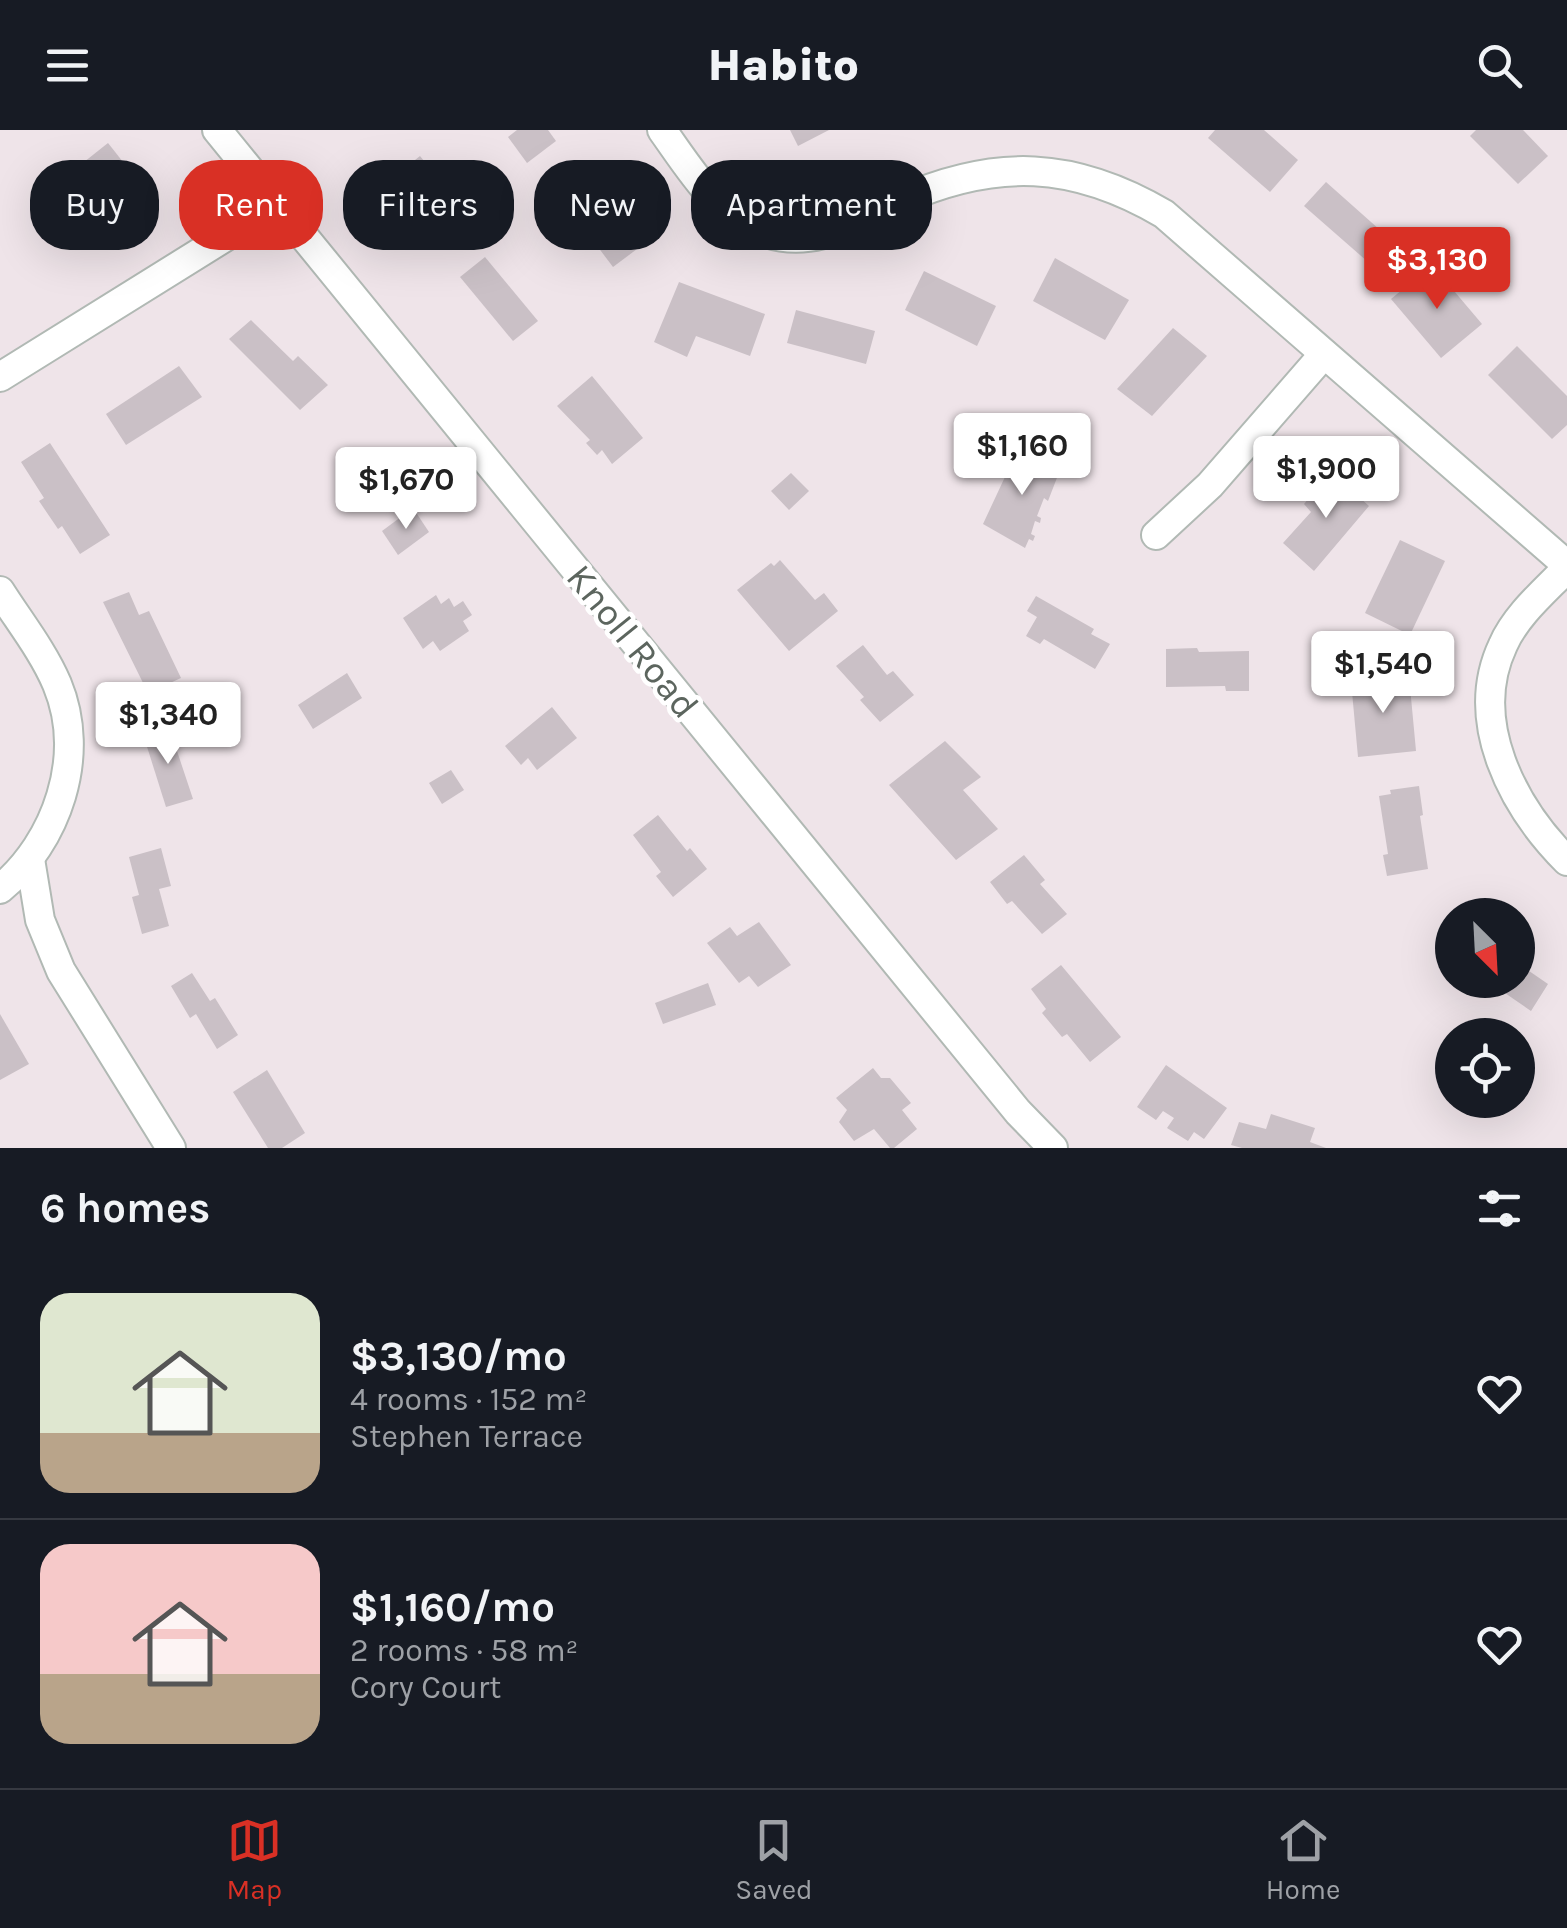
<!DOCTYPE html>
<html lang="en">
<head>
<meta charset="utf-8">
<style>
	:root { --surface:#171b24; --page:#242831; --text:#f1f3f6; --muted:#9ea1a6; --line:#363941; --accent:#d93025 }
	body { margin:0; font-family:Karla,sans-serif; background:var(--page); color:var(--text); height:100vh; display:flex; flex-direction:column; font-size:38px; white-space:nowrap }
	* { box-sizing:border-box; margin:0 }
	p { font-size:32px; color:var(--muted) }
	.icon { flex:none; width:55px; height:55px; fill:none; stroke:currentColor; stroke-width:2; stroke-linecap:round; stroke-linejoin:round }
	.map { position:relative; height:1018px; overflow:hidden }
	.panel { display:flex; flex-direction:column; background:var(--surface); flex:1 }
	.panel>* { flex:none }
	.hud { position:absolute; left:30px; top:30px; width:1000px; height:90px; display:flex; gap:20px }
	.needle { width:65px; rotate:156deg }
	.tools { position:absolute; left:1435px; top:768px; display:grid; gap:20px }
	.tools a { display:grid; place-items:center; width:100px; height:100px; border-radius:50%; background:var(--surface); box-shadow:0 10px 40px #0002; font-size:50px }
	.price { position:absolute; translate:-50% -85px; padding:0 22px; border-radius:10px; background:#fff; color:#222; font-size:32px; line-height:65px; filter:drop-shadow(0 2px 5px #0008) }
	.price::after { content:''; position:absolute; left:50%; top:60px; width:30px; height:22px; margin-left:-15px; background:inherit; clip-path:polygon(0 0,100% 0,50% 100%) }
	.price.active { background:var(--accent); color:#fff }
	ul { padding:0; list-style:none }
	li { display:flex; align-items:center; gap:30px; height:250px; padding:0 40px }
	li+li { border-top:2px solid var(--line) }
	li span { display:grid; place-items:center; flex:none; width:280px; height:200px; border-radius:30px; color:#555 }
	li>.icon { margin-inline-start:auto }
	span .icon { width:120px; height:120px; fill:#fffc; stroke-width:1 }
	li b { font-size:42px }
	h2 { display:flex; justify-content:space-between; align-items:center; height:120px; padding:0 40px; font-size:42px }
	.tag { padding:0 35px; border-radius:40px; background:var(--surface); box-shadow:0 10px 40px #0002; font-size:35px; line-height:90px }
	.tag.active { background:var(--accent); color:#fff }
	header { display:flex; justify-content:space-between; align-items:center; height:130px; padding:0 40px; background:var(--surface); font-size:45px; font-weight:800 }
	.tabs { display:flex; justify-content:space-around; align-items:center; height:140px; border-top:2px solid var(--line); background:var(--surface); font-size:28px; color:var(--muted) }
	.tabs a { display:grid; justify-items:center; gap:5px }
	.tabs .active { color:var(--accent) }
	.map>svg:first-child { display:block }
	.building { fill:#cac0c6 }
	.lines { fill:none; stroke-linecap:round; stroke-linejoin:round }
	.minor-casing { stroke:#b1b9b4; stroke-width:32 }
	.minor { stroke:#fff; stroke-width:28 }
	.labels { text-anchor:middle; stroke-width:9; stroke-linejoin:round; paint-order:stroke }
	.street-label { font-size:38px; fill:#5c655e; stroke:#fff }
</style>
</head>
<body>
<header><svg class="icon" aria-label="menu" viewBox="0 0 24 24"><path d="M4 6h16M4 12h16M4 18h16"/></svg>Habito<svg class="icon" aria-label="search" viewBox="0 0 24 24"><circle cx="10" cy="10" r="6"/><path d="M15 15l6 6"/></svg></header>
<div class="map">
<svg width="1567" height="1018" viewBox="0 0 1567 1018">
	<rect width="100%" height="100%" fill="#efe4e9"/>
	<!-- building -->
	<g class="building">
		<polygon points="517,0 548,0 556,11 527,33 508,7"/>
		<polygon points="790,0 829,0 798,16"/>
		<polygon points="1215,0 1264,0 1298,30 1270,62 1208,8"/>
		<polygon points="1476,0 1523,0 1548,26 1518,54 1470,6"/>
		<polygon points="108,13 142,56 113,79 79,36"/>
		<polygon points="420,26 437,47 394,82 376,61"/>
		<polygon points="602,50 645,113 613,137 567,76"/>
		<polygon points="1326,52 1389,108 1368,132 1304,76"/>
		<polygon points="485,127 538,191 513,211 460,147"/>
		<polygon points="1055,128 1129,170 1105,210 1033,171"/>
		<polygon points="1432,135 1482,194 1441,228 1391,169"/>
		<polygon points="924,141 996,176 977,216 905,180"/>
		<polygon points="679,152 765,184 750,226 696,206 687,227 654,212"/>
		<polygon points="796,180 875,201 866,234 787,213"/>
		<polygon points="251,190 293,231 298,226 328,255 300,280 229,209"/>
		<polygon points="1173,198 1207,226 1152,286 1117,259"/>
		<polygon points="1517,216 1567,266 1567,295 1552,309 1488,245"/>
		<polygon points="179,236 202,267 126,315 106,284"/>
		<polygon points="592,246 643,308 612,334 602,320 597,325 586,313 590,310 557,276"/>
		<polygon points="50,313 110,405 80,424 62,396 58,399 39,371 44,368 21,332"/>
		<polygon points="1018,319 1060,340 1048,371 1044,368 1037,386 1041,388 1040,393 1035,391 1031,404 1035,406 1033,411 1029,409 1025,418 983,394"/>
		<polygon points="1331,342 1369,376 1314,441 1283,413 1311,382 1304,374"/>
		<polygon points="791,343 809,361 789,380 771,361"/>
		<polygon points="413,378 429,402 398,425 382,401"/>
		<polygon points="1400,410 1445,431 1410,505 1365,483"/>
		<polygon points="780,430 815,470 824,463 838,481 789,521 737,460 771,433 774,436"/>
		<polygon points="129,462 139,485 149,481 181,548 148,563 103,472"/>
		<polygon points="436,465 441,474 449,468 454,477 463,471 472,485 463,491 469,501 440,521 433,511 423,519 403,488"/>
		<polygon points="1036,466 1094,499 1091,504 1110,514 1095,539 1044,509 1040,514 1026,506 1037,487 1027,481"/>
		<polygon points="863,515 887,545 893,541 914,565 880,592 860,570 864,567 836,536"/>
		<polygon points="1197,518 1199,522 1249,521 1249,561 1226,561 1225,556 1166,557 1166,519"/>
		<polygon points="347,543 362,568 313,599 298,575"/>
		<polygon points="1409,546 1416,621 1358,627 1351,551"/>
		<polygon points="552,577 577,608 537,640 528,628 521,635 505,616"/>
		<polygon points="169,597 193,669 166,677 143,604"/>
		<polygon points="945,611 981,647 963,660 998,699 956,730 889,655"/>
		<polygon points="451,640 464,660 442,674 429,653"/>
		<polygon points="1419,656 1423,685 1420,686 1428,739 1387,746 1383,725 1388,724 1379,666 1391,664 1390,660"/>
		<polygon points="658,685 687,721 690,718 707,739 673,767 656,746 661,742 633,705"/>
		<polygon points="161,718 171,756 159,759 169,796 142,804 132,767 139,765 129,727"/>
		<polygon points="1024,725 1045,750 1040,754 1067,784 1042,804 1012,771 1007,774 990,752"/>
		<polygon points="759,792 791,835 758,857 749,846 739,853 707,813 730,797 737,806"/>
		<polygon points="1518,822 1524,827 1519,834 1548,854 1531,881 1502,861 1498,867 1473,850 1518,850"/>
		<polygon points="1061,835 1121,907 1090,932 1067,904 1062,907 1042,883 1046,879 1031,859"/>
		<polygon points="192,843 210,871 215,868 238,905 217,919 196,884 190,888 171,856"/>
		<polygon points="708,853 716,875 663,894 655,873"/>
		<polygon points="0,884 29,934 0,950"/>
		<polygon points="1166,935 1227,978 1204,1009 1194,1002 1188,1011 1167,998 1174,988 1163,981 1156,990 1137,977"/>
		<polygon points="873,938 881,948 890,948 911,973 902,980 917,999 894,1018 890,1018 874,999 854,1011 839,992 847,980 836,968"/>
		<polygon points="267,940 305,1003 282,1018 268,1018 233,962"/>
		<polygon points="1271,984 1315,998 1310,1012 1326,1018 1242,1018 1231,1015 1239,992 1266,999"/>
	</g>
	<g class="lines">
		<defs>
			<g id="minor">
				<polyline points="217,0 1018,982 1053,1018"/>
				<path d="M662,0C690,39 716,84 763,102C815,121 856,90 901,70C996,28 1074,31 1164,84L1567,435"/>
				<polyline points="0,247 278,74"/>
				<polyline points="1156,405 1210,355 1324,224"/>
				<path d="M1567,438C1545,461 1516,485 1503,515C1467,591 1513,677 1567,731"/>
				<path d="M0,461C19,491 43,521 57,554C87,626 57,712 0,759"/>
				<polyline points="30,729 40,790 61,841 171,1018"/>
			</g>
		</defs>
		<!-- minor casing -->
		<use href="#minor" class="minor-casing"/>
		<!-- minor -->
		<use href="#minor" class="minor"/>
	</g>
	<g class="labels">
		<!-- street labels -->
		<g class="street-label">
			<text transform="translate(633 511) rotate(51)" y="13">Knoll Road</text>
		</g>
	</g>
</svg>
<div class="tools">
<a><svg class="needle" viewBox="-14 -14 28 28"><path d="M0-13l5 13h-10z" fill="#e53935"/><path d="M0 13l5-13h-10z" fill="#9ea1a6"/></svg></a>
<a><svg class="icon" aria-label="locate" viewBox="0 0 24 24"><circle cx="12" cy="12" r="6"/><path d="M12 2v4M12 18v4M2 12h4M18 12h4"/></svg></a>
</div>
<b class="price active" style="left:1437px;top:182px">$3,130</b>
<b class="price" style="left:1022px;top:368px">$1,160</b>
<b class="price" style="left:1326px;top:391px">$1,900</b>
<b class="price" style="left:406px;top:402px">$1,670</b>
<b class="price" style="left:1383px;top:586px">$1,540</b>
<b class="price" style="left:168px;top:637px">$1,340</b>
<div class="hud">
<a class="tag">Buy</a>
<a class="tag active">Rent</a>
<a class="tag">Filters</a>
<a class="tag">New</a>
<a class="tag">Apartment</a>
</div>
</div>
<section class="panel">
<h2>6 homes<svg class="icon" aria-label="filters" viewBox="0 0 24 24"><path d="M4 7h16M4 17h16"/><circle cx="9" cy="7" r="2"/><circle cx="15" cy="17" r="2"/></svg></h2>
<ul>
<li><span style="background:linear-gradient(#dfe7d0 70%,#b9a48a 0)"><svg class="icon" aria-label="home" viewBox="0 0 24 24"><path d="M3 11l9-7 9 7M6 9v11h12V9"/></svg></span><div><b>$3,130/mo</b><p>4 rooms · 152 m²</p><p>Stephen Terrace</p></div><svg class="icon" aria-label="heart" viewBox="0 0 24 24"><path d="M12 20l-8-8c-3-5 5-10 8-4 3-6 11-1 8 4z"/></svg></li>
<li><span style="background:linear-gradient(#f6c9c9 65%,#b9a48a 0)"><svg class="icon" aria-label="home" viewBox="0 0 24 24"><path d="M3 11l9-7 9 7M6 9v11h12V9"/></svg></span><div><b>$1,160/mo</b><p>2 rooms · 58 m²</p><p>Cory Court</p></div><svg class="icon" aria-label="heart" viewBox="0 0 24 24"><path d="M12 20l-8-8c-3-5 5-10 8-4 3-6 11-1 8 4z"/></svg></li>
</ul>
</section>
<nav class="tabs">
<a class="active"><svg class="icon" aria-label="map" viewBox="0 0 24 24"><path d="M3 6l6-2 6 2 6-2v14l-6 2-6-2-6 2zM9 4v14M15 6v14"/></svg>Map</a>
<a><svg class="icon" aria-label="saved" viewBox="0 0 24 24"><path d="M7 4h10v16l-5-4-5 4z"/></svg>Saved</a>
<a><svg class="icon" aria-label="home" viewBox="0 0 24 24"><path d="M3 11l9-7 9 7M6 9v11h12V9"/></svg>Home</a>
</nav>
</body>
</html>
